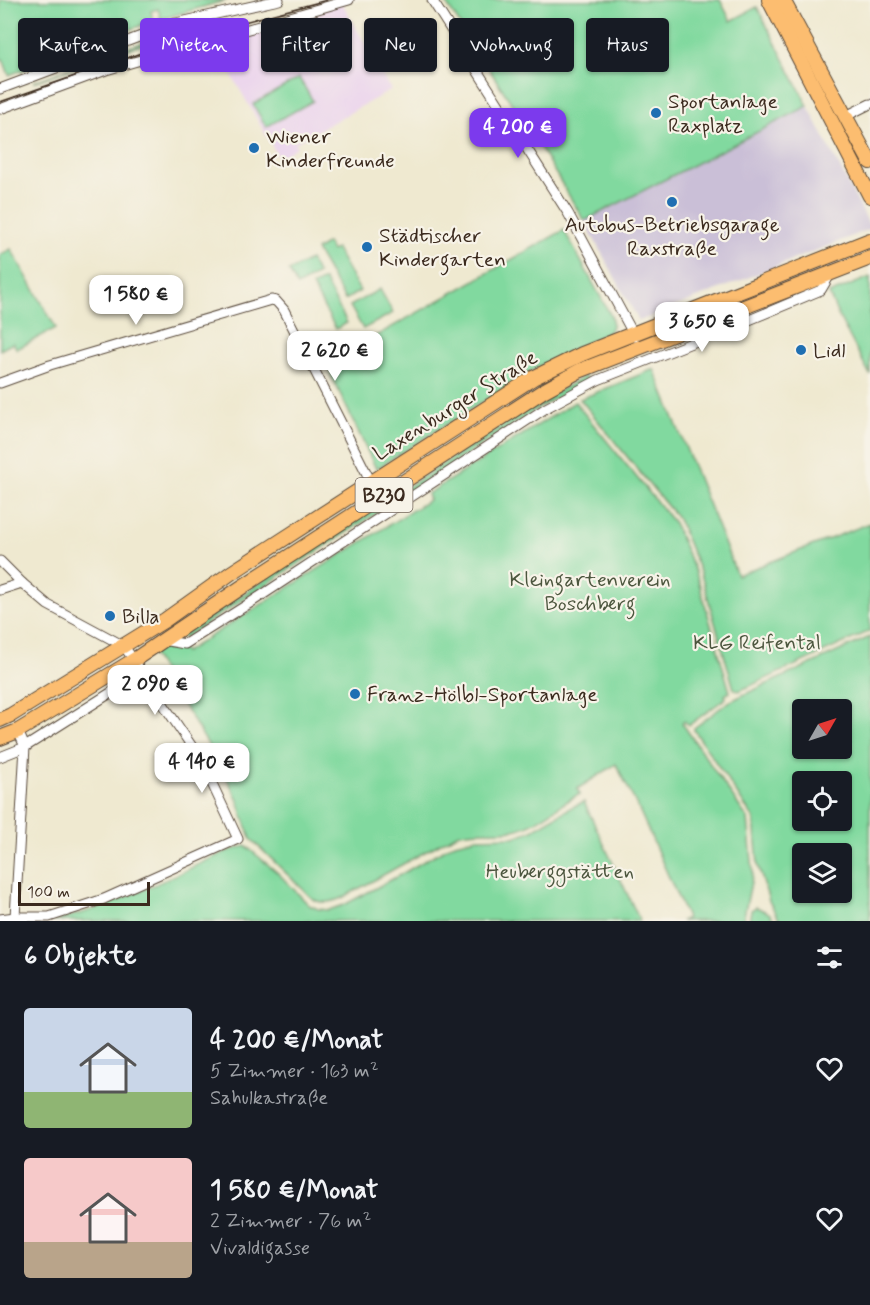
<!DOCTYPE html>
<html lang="de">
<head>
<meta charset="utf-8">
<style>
	:root { --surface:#171b24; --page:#20242c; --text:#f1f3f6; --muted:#9ea1a6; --accent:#7c3aed }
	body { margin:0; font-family:Mynerve,sans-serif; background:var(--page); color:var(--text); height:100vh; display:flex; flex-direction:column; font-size:22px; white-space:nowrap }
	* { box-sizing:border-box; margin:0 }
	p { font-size:20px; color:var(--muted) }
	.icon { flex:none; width:33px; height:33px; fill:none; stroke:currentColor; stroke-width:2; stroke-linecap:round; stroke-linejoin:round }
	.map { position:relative; height:921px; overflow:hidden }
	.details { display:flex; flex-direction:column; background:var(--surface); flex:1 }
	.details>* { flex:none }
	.hud { position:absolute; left:18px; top:18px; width:834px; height:54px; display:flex; gap:12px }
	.needle { width:39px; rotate:51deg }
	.controls { position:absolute; left:792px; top:699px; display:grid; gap:12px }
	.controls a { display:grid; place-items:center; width:60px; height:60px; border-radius:6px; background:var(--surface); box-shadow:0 2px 4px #0004; font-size:30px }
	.scale { position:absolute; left:18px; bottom:15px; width:132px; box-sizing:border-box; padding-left:6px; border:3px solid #3b2a1e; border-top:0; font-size:16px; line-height:21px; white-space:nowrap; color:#3b2a1e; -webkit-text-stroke:4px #f7f3e8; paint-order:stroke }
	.price { position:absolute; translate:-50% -51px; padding:0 14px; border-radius:12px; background:#fff; color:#222; font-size:20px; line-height:39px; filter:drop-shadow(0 2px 3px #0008) }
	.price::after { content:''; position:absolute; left:50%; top:36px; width:18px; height:14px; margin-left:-9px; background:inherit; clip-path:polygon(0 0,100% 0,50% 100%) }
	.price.on { background:var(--accent); color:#fff }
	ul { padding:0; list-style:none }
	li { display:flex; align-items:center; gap:18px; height:150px; padding:0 24px }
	li span { display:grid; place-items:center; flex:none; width:168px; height:120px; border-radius:6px; color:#555 }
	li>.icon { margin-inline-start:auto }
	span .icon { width:72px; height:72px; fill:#fffc; stroke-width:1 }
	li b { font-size:26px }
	h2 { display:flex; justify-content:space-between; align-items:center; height:72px; padding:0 24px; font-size:26px }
	.tag { padding:0 21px; border-radius:6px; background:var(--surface); box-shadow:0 2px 4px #0004; font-size:21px; line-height:54px }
	.tag.on { background:var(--accent); color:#fff }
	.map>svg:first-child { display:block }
	.built { fill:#ead1ed }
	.industrial { fill:#cabfd7 }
	.green { fill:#81d99f; stroke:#5e825e; stroke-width:1.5; fill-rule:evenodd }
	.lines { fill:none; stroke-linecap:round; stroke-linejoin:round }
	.street-casing { stroke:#564739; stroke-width:11 }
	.primary-casing { stroke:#564739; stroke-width:16 }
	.street { stroke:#fff; stroke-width:9 }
	.primary { stroke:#fcbd6f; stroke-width:14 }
	.tram { stroke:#3b2a1e; stroke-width:1.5 }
	.poi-dot { fill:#1f6fb2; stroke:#f7f3e8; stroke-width:2 }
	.labels { text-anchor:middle; stroke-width:4.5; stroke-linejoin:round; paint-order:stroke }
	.shield { fill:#f7f3e8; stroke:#73665b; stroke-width:1.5 }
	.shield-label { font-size:20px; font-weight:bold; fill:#3b2a1e }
	.poi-label { font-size:21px; fill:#3b2a1e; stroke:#f7f3e8; text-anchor:start }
	.street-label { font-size:21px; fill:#3b2a1e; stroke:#f7f3e8 }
	.park-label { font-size:21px; fill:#4c563e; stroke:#f7f3e8 }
</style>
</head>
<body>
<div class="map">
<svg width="870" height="921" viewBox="0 0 870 921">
	<rect width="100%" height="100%" fill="#f7f3e8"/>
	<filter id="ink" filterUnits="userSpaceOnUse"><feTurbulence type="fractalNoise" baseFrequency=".0167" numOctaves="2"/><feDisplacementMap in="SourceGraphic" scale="12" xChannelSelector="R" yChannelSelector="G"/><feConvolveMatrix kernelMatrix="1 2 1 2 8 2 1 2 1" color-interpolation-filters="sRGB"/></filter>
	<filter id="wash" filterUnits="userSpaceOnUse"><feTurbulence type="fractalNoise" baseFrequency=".008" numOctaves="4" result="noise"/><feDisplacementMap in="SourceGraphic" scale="24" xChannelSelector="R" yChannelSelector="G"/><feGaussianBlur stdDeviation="1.35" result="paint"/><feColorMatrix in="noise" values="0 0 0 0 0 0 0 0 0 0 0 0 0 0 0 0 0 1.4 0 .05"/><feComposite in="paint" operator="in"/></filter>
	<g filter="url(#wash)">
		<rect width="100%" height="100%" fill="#efe9d0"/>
		<!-- built -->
		<polygon class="built" points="341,3 345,8 391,90 295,143 297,147 279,158 227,67 218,37"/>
		<!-- industrial -->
		<polygon class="industrial" points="808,106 870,226 870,229 639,321 583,219 587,220"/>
		<!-- green -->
		<g class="green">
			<polygon points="0,0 227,0 161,19 158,9 151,11 153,21 9,75 3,59 0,60"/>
			<polygon points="444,0 720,0 731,21 757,7 808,106 586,220 583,219 527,126 529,124 526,120 523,121"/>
			<polygon points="176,30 176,33 33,82"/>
			<polygon points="299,78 313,101 266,127 253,104"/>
			<polygon points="564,230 612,318 612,326 609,332 538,367 376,469 326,364"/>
			<polygon points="327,243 332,251 336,249 360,291 345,300 316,250"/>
			<polygon points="11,249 56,328 17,349 13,343 0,350 0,255"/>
			<polygon points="310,260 318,274 297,286 289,271"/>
			<polygon points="870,277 870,375 838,315 829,294"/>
			<polygon points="324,280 347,323 336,329 312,286"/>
			<polygon points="380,289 393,313 363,329 350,306"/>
			<polygon points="654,369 737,575 870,523 870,631 739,691 734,689 701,574 678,519 580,399"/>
			<polygon points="585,376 587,381 540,407 184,638 181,636 182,634 527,409"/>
			<path d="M575,402L674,523L697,576L730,692L725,695L726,698L689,725L684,721L682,723L748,819L753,873L743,921H681L687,918L641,814L616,764L577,789L580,794C559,804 540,823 518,829C498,834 477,828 457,834L342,898C332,902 324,904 314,900L251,839L237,798L217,759L152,654L163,646L181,648L185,652L429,500L427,494Z"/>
			<path d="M870,637V921H780L769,901L758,865L754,819L694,730V728L727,703L743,695ZM802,710H842V748H802ZM802,782H842V820H802ZM802,854H842V892H802Z"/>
			<path d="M584,802L640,921H52C113,908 171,876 228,851L246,846L279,874L309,905L318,909L329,910L344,905L400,875L455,843L476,838L514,837L531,831L572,807Z"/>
			<polygon points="756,907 769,913 775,921 749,921 751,910"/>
		</g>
	</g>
	<g filter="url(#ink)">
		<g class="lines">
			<defs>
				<g id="street">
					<polyline points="432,0 568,213 635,337"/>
					<polyline points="0,89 176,23 279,0"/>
					<polyline points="0,109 106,70 349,0"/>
					<polyline points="844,117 870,104"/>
					<polyline points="0,383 50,365 271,300 276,301 284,310 371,482"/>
					<polyline points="0,561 22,583 48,605 124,646 201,760 238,839 104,899 49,917 15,917 0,919"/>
					<polyline points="0,590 22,583"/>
					<polyline points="162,640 185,644 250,603 546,408 598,380 742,323 821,290 831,273"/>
					<polyline points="0,757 25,747 142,673"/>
					<polyline points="15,917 25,747 18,731"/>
				</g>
				<g id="primary">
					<polyline points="769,0 870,196"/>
					<polyline points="783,0 870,162"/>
					<polyline points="0,720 11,715 165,620 231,573 533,378 582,354 870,240"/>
					<polyline points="0,738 18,731 134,660 242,587 543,391 579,371 870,258"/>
				</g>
			</defs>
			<!-- street casing -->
			<use href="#street" class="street-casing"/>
			<!-- primary casing -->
			<use href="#primary" class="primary-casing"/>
			<!-- street -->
			<use href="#street" class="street"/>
			<!-- primary -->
			<use href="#primary" class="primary"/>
			<!-- tram -->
			<polyline class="tram" points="0,102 187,37 327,0"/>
		</g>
	</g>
	<!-- markers -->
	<g class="poi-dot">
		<circle cx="656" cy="113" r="6"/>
		<circle cx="254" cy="148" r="6"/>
		<circle cx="672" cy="202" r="6"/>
		<circle cx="367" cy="247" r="6"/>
		<circle cx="801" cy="350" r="6"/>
		<circle cx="110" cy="616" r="6"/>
		<circle cx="355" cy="694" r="6"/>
	</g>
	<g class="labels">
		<!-- shield labels -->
		<rect class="shield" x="355.5" y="478" width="57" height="34" rx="4.5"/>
		<g class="shield-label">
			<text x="384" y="502">B230</text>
		</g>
		<!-- poi labels -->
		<g class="poi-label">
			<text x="668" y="108">Sportanlage<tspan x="668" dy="24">Raxplatz</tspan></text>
			<text x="266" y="143">Wiener<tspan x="266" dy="24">Kinderfreunde</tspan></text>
			<text x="672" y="231" text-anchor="middle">Autobus-Betriebsgarage<tspan x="672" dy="24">Raxstraße</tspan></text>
			<text x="379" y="242">Städtischer<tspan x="379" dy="24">Kindergarten</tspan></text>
			<text x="813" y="357">Lidl</text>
			<text x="122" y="623">Billa</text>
			<text x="367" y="701">Franz-Hölbl-Sportanlage</text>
		</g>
		<!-- street labels -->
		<g class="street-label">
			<text transform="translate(455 405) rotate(-32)" y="7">Laxenburger Straße</text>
		</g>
		<!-- park labels -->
		<g class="park-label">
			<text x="590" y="586">Kleingartenverein<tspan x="590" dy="24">Boschberg</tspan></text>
			<text x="757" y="649">KLG Reifental</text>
			<text x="560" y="878">Heuberggstätten</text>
		</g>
	</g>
</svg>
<div class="controls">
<a><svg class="needle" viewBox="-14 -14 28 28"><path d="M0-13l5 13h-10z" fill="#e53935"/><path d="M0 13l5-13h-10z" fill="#9ea1a6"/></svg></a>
<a><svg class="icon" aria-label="locate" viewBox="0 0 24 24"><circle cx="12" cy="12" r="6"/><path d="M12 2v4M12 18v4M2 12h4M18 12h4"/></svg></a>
<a><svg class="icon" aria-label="layers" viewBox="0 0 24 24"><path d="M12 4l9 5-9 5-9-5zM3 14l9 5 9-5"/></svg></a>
</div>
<div class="scale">100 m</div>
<b class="price on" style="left:518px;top:159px">4 200 €</b>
<b class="price" style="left:136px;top:326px">1 580 €</b>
<b class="price" style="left:702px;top:353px">3 650 €</b>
<b class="price" style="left:335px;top:382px">2 620 €</b>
<b class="price" style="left:155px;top:716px">2 090 €</b>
<b class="price" style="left:202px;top:794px">4 140 €</b>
<div class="hud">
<a class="tag">Kaufen</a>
<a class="tag on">Mieten</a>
<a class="tag">Filter</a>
<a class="tag">Neu</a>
<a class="tag">Wohnung</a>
<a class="tag">Haus</a>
</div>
</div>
<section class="details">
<h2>6 Objekte<svg class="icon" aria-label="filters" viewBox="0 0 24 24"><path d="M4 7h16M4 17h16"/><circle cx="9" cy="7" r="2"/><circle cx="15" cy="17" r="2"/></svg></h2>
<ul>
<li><span style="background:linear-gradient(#c9d6e8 70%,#8fb573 0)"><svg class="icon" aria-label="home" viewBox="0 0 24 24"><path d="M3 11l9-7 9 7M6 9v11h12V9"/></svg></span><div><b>4 200 €/Monat</b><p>5 Zimmer · 163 m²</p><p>Sahulkastraße</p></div><svg class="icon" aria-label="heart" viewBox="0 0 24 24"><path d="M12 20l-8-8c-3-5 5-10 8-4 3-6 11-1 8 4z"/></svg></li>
<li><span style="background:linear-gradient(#f6c9c9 70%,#b9a48a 0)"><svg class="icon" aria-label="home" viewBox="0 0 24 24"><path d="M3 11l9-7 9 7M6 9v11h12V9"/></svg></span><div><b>1 580 €/Monat</b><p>2 Zimmer · 76 m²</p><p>Vivaldigasse</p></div><svg class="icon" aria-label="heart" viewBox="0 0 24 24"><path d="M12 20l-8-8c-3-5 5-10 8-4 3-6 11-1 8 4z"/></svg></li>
</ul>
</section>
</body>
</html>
